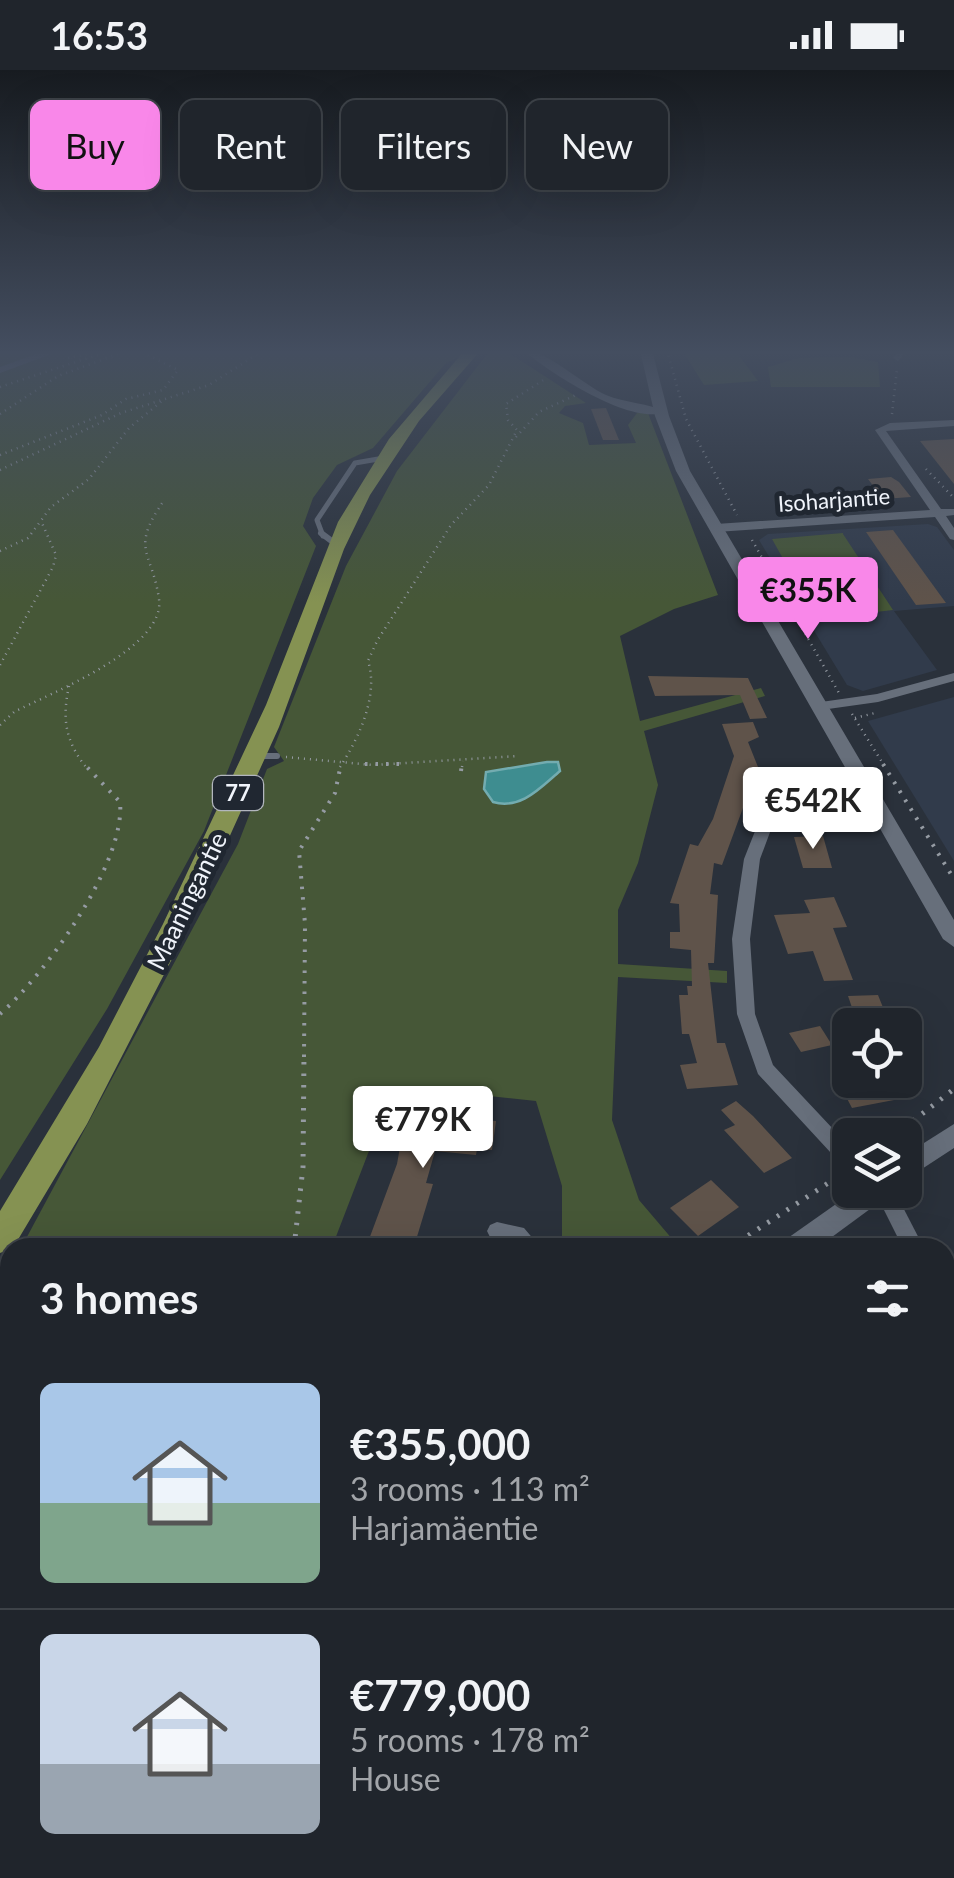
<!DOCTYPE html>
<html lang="en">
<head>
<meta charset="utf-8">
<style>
	:root { --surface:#20252c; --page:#2d3138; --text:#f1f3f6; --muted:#a2a5a9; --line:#3d4248; --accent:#f987e9 }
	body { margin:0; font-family:Lato,sans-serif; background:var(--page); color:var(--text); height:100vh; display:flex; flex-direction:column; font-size:38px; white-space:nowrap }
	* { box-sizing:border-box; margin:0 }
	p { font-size:32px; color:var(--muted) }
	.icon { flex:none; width:55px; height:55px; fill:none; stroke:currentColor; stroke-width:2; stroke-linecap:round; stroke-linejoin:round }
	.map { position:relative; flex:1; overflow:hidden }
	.drawer { position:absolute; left:0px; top:1168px; width:955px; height:642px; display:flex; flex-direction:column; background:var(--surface); border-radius:30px 30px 0 0; box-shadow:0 10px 40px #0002,0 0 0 2px var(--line) }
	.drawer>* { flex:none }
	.hud { position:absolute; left:30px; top:30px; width:895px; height:90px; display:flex; gap:20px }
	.tools { position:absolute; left:832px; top:938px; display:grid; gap:20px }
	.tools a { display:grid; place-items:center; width:90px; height:90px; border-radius:15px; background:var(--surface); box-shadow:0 10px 40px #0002,0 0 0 2px var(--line); font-size:50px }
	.price { position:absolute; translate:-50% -85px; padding:0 22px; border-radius:10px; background:#fff; color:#222; font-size:32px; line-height:65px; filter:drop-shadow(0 2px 5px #0008) }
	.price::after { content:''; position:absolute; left:50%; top:60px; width:30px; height:22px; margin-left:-15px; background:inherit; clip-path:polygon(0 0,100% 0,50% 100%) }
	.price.active { background:var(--accent); color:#111 }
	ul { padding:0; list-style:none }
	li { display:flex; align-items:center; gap:30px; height:250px; padding:0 40px }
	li+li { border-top:2px solid var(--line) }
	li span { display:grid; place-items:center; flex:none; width:280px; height:200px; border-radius:15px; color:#555 }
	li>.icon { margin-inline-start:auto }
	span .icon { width:120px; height:120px; fill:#fffc; stroke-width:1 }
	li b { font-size:42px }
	h2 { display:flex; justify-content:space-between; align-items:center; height:120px; padding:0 40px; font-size:42px }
	.chip { padding:0 35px; border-radius:15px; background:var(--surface); box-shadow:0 10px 40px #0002,0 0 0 2px var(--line); font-size:35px; line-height:90px }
	.chip.active { background:var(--accent); color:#111 }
	.status { display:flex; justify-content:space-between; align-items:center; height:70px; padding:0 50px; background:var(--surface); direction:ltr }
	.status svg { height:28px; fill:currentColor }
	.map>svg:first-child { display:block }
	.built { fill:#313b4b }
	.green { fill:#465737 }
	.water { fill:#3e8d90; stroke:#73acb0; stroke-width:2.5 }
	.building { fill:#5f534a }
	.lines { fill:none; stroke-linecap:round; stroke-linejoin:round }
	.path-far2 { stroke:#959ba3; stroke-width:2.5; stroke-dasharray:1 5; stroke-linecap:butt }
	.path-far1 { stroke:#959ba3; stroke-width:4; stroke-dasharray:2.5 8; stroke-linecap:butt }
	.path { stroke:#959ba3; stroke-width:5; stroke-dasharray:2.5 9; stroke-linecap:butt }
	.service-far1 { stroke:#676f7b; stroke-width:5 }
	.service { stroke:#676f7b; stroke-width:6 }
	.minor { fill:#676f7b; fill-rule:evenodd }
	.tertiary { fill:#676f7b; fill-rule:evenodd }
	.primary { fill:#859252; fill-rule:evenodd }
	.labels { text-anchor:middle; stroke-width:10; stroke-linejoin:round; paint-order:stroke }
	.far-street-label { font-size:22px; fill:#f0f4fb; stroke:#202731 }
	.shield { fill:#202731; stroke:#b2b6be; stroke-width:2.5 }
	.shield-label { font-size:22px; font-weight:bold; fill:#f0f4fb }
	.street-label { font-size:25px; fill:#f0f4fb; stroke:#202731 }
</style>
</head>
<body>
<div class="status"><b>16:53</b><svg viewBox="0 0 49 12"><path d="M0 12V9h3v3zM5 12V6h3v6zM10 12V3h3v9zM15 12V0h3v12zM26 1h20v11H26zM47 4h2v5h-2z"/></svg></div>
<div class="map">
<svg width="954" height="1808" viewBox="0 0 954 1808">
	<rect width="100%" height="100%" fill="#2a313b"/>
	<!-- built -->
	<g class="built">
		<polygon points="928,454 937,457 954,480 954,536 894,541 937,600 863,621 847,615 759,470 768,464"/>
		<polygon points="954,627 954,791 868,651"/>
	</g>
	<!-- green -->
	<g class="green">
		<polygon points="0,280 474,280 446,293 373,378 337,395 313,428 303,456 316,476 204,761 107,939 0,1110"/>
		<polygon points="682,280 735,280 758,311 704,315"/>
		<polygon points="509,283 586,333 565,336 559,343 583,353 589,375 636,373 628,355 637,343 648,343 718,525 674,539 620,566 640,651 761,618 765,626 644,661 658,715 638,793 618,840 618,894 727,901 727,913 618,907 612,1050 639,1130 679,1177 562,1177 562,1116 536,1031 394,1016 332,1177 21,1178 238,774 267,699 284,691 274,677 346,496 397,401 487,284"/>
		<polygon points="850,287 878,292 880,317 771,317 768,297 799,288"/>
		<polygon points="843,463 843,464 893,540 817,549 772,469"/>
		<polygon points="10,1195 10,1800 94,1800 89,1808 0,1808 0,1210"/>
		<polygon points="179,1800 789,1800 790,1808 175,1808"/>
	</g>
	<!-- water -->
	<path class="water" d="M547,692H558L560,701C540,718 521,740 493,732L484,719L486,702Z"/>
	<!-- building -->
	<g class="building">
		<polygon points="606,338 619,370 603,370 591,339"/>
		<polygon points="954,369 954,414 920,371"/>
		<polygon points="891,407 899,412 911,427 883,429 868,409"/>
		<polygon points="893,460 946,533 916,535 866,462"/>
		<polygon points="648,606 748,608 767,648 750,649 740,625 655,626"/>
		<polygon points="753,652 759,667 748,672 758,697 722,795 714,793 710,824 718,825 714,893 708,893 717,973 725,973 738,1015 687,1019 680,995 697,993 689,964 682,964 679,925 688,925 687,916 692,916 691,880 670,878 670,862 680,862 679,834 670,833 690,774 698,776 713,749 734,686 722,654"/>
		<polygon points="823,766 832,798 803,798 794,767"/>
		<polygon points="834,827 847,857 833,858 853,910 824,911 813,881 788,884 774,845 810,843 804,830"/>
		<polygon points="878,925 890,955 858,955 848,926"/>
		<polygon points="820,956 832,975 801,982 789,963"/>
		<polygon points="864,1010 888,1010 894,1030 852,1038 842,1019 857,1018 856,1014 865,1013"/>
		<polygon points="736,1031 753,1046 792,1088 764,1103 724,1060 735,1055 721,1040"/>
		<polygon points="406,1043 496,1051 492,1080 477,1079 476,1085 435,1081 426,1113 433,1114 416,1170 409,1169 406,1178 398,1178 368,1172 397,1094"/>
		<polygon points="711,1110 739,1137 698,1166 670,1138"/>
	</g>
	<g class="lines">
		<!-- path-far2 -->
		<g class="path-far2">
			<polyline points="667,280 686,349 737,445"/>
			<polyline points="68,288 98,282"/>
			<polyline points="0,317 112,280"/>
			<polyline points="0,344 58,306 129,280"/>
			<polyline points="892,344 897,299"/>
			<polyline points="516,367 539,342 576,325"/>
			<polyline points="0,385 102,345 126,329 163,320 178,300 138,280"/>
			<polyline points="926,399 954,428"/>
			<polyline points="0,400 121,343 209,315 264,280"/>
			<polyline points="752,470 839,623"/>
			<polyline points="0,481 28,468 51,437 89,409 129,358 162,331"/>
			<polyline points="0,595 53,497 56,485 42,453"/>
			<path d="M69,616C62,648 65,671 86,697"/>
			<polyline points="852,644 885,697"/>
			<polyline points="855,648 875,643"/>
			<path d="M0,655L14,642C51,623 166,578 159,529C152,480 129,480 165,429"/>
			<polyline points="286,687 373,695 518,686"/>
			<path d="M340,697C359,668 379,625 368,591L377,571L451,455L489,415L517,360L508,350L506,334L545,309"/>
			<polyline points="462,697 463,691"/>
		</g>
		<!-- path-far1 -->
		<g class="path-far1">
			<polyline points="365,694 407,694"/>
			<polyline points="883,694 954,809"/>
			<polyline points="461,701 462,694"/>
			<path d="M0,944C44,906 126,793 120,732L84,694"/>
			<polyline points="304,987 305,854 299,781 335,723 341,694"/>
		</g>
		<!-- path -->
		<g class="path">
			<polyline points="895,1065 954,1019"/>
			<polyline points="294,1178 303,1097 304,984"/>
			<polyline points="729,1178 842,1104"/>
			<polyline points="945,1487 953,1493"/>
			<polyline points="0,1490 10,1508"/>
			<polyline points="945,1585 954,1584"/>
			<polyline points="945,1591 954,1616"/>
			<polyline points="945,1717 954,1716"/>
			<polyline points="0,1727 10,1726"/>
			<polyline points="945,1758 954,1785"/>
			<polyline points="418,1800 436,1808"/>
			<polyline points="33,1808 37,1800"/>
			<polyline points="89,1808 94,1800"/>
			<polyline points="383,1808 386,1800"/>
			<polyline points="752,1808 753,1800"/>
		</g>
		<!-- service-far1 -->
		<polyline class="service-far1" points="323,466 317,450 355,393 384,388"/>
		<!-- service -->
		<g class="service">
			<polyline points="321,463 337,475"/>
			<polyline points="257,686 277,686"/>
		</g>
		<!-- minor -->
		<g class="minor">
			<polygon points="47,280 62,280 0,303 0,297"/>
			<path d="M523,280C547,280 582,314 606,325C625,333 649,333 666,342C631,356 550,303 523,280Z"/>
			<polygon points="898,280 908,280 898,291 893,288"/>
			<polygon points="954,350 954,356 886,361 941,439 954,439 954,445 946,446 954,458 954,470 950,469 935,447 716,462 710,458 716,454 930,440 875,360 890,353"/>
			<polygon points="954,603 954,611 878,632 821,640 814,636 821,632 877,624"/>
			<polygon points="785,698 792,703 760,789 750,869 755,944 773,995 850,1077 850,1098 843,1096 758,1004 737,944 732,869 744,789 778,703"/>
			<polygon points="874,1120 894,1120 924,1178 903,1178"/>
			<polygon points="497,1152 524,1158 541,1178 517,1178 511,1172 490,1167 487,1161 490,1155"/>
			<polygon points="945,1236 954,1242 954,1276 945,1271"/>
		</g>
		<!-- tertiary -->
		<g class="tertiary">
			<polygon points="640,280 652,280 669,346 690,401 954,850 954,877 943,869 676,401 655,346"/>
			<polygon points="954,1054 954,1078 905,1110 905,1085"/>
			<polygon points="856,1120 889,1120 885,1128 817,1178 782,1178 785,1170"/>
			<polygon points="121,1800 159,1800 156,1808 118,1808"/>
		</g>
		<!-- primary -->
		<polygon class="primary" points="465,280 481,280 419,351 370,425 344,479 279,657 190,854 87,1054 13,1178 0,1183 0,1141 99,977 163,854 266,635 338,452 389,369"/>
	</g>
	<!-- sky -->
	<linearGradient id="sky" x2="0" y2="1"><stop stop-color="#171b20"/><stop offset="0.53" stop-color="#444e60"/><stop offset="1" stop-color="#444e60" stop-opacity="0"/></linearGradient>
	<rect width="954" height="533" fill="url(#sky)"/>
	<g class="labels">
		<!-- far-street labels -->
		<g class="far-street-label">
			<text transform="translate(834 430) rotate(-4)" y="8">Isoharjantie</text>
		</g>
		<!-- shield labels -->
		<rect class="shield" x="213" y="706" width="50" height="34" rx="8"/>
		<g class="shield-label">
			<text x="238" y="731">77</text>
		</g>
		<!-- street labels -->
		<g class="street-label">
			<text transform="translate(187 831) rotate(-64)" y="9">Maaningantie</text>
		</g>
	</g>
</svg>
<div class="tools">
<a><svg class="icon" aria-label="locate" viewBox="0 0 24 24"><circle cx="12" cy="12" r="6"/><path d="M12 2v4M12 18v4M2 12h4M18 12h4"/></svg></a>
<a><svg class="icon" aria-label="layers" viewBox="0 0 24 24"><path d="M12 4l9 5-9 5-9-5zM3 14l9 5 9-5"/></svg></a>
</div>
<b class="price active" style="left:808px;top:572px">€355K</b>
<b class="price" style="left:813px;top:782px">€542K</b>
<b class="price" style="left:423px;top:1101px">€779K</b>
<div class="hud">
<a class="chip active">Buy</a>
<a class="chip">Rent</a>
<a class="chip">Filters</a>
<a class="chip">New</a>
</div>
<section class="drawer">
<h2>3 homes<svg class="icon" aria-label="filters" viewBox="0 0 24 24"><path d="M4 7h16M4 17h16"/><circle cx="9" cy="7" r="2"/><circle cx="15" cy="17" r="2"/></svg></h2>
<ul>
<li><span style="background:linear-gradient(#a9c7e8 60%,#7fa58c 0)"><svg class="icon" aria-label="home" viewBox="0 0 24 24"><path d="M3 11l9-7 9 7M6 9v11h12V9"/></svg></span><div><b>€355,000</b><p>3 rooms · 113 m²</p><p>Harjamäentie</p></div></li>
<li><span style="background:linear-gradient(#c9d6e8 65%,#9aa5b1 0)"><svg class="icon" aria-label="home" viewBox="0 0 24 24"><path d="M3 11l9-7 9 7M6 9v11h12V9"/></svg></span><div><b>€779,000</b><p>5 rooms · 178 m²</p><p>House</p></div></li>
</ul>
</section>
</div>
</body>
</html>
